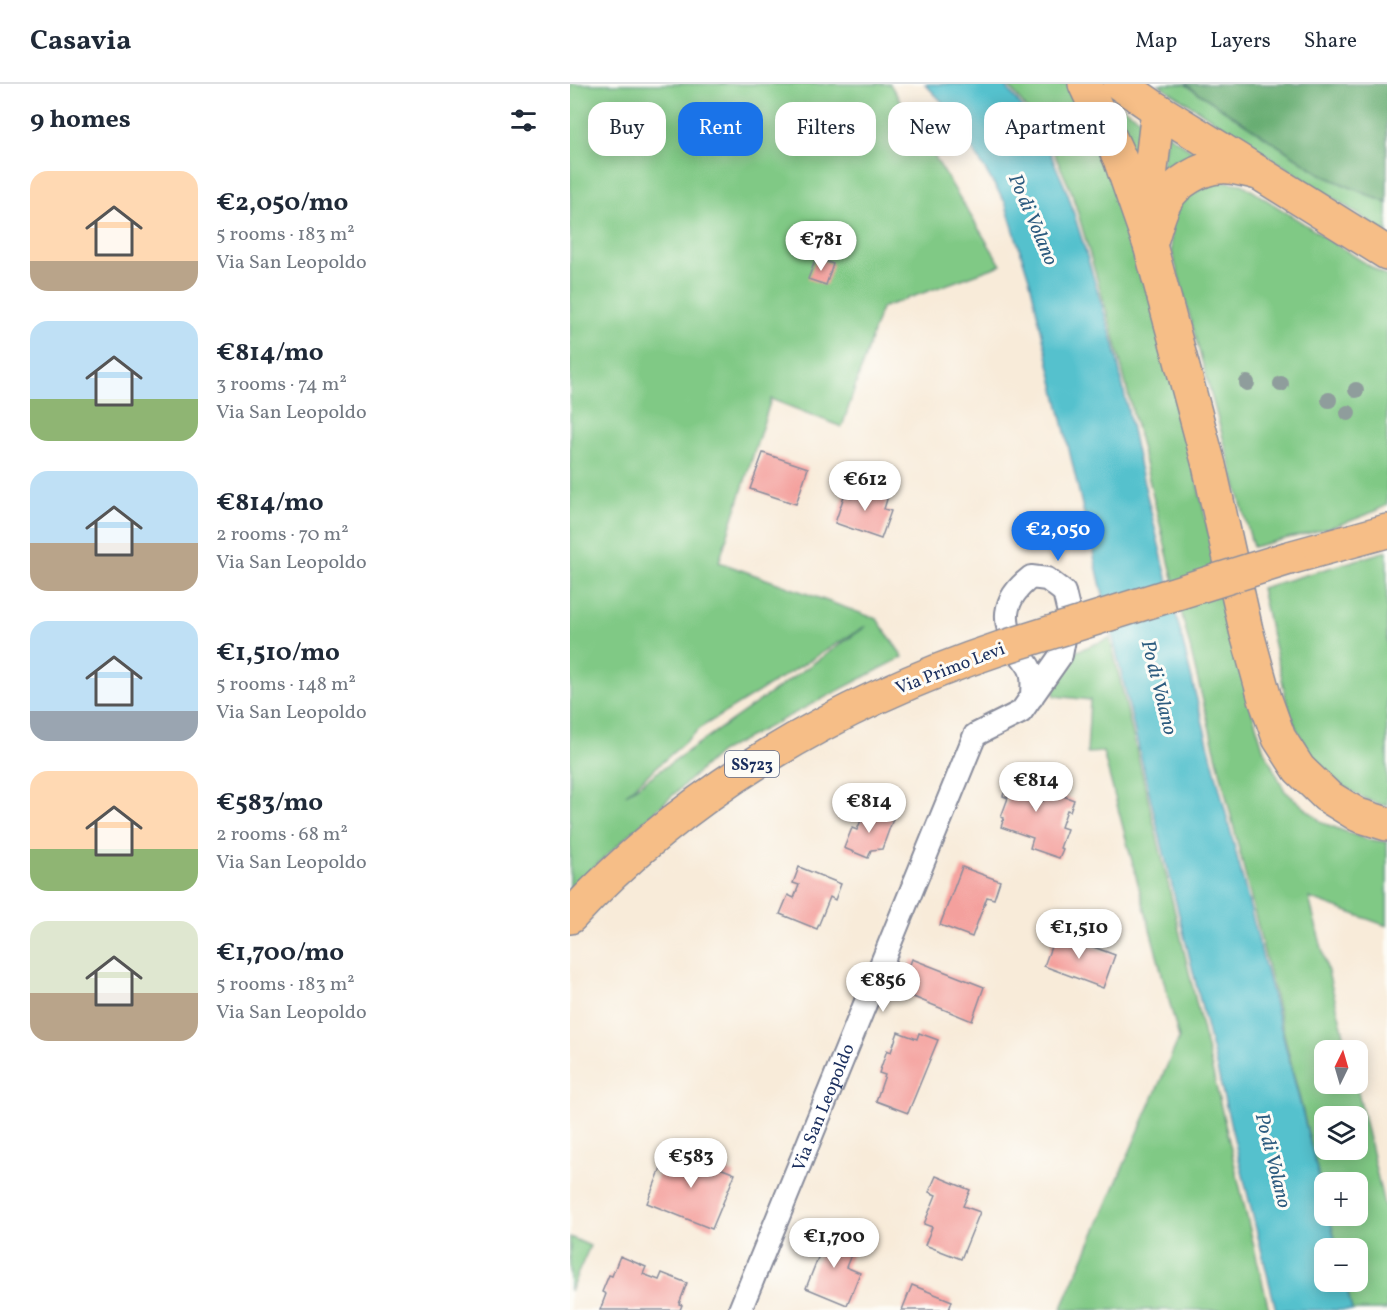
<!DOCTYPE html>
<html lang="en">
<head>
<meta charset="utf-8">
<style>
	:root { --surface:#fff; --page:#f6f6f7; --text:#1f2937; --muted:#747a83; --line:#e0e1e3; --accent:#1a73e8 }
	body { margin:0; font-family:Vollkorn,serif; background:var(--page); color:var(--text); height:100vh; display:flex; flex-direction:column; font-size:22px; white-space:nowrap }
	* { box-sizing:border-box; margin:0 }
	p { font-size:20px; color:var(--muted) }
	.icon { flex:none; width:33px; height:33px; fill:none; stroke:currentColor; stroke-width:2; stroke-linecap:round; stroke-linejoin:round }
	.map { position:relative; flex:1; overflow:hidden }
	.panel { display:flex; flex-direction:column; background:var(--surface); width:570px }
	.panel>* { flex:none }
	.guide { position:absolute; left:18px; top:18px; width:570px; height:54px; display:flex; gap:12px }
	.needle { width:39px; rotate:5deg }
	.controls { position:absolute; left:744px; top:956px; display:grid; gap:12px }
	.controls a { display:grid; place-items:center; width:54px; height:54px; border-radius:12px; background:var(--surface); box-shadow:0 3px 15px #0003; font-size:30px }
	.price { position:absolute; translate:-50% -51px; padding:0 14px; border-radius:21px; background:#fff; color:#222; font-size:20px; line-height:39px; filter:drop-shadow(0 2px 3px #0008) }
	.price::after { content:''; position:absolute; left:50%; top:36px; width:18px; height:14px; margin-left:-9px; background:inherit; clip-path:polygon(0 0,100% 0,50% 100%) }
	.price.active { background:var(--accent); color:#fff }
	ul { padding:0; list-style:none }
	li { display:flex; align-items:center; gap:18px; height:150px; padding:0 30px }
	li span { display:grid; place-items:center; flex:none; width:168px; height:120px; border-radius:18px; color:#555 }
	li>.icon { margin-inline-start:auto }
	span .icon { width:72px; height:72px; fill:#fffc; stroke-width:1 }
	li b { font-size:26px }
	h2 { display:flex; justify-content:space-between; align-items:center; height:72px; padding:0 30px; font-size:26px }
	.pill { padding:0 21px; border-radius:18px; background:var(--surface); box-shadow:0 3px 15px #0003; font-size:21px; line-height:54px }
	.pill.active { background:var(--accent); color:#fff }
	header { display:flex; align-items:center; gap:36px; box-sizing:border-box; height:84px; padding:0 30px; background:var(--surface); border-bottom:2px solid var(--line) }
	header strong { font-size:28px }
	nav { display:flex; gap:33px; margin-inline-start:auto; font-size:21px }
	main { display:flex; flex:1; min-height:0 }
	.map>svg:first-child { display:block }
	.green { fill:#80c985; stroke:#4e7c72; stroke-width:1.5; fill-rule:evenodd }
	.forest { fill:#68ad72; stroke:#426e68; stroke-width:1.5 }
	.water { fill:#54c1cd; stroke:#387896; stroke-width:1.5 }
	.building { fill:#f4a09d }
	.lines { fill:none; stroke-linecap:round; stroke-linejoin:round }
	.minor-casing { stroke:#8a8d9c; stroke-width:26 }
	.primary-casing { stroke:#8a8d9c; stroke-width:36 }
	.minor { stroke:#fff; stroke-width:22 }
	.primary { stroke:#f6be87; stroke-width:33 }
	.primary-bridge-casing { stroke:#8a8d9c; stroke-width:36; stroke-linecap:butt }
	.primary-bridge { stroke:#f6be87; stroke-width:33 }
	.tree { fill:#8f9d9c }
	.labels { text-anchor:middle; stroke-width:6; stroke-linejoin:round; paint-order:stroke }
	.shield { fill:#fdfcf7; stroke:#5f6c8c; stroke-width:1.5 }
	.shield-label { font-size:16px; font-weight:bold; fill:#1b2f5e }
	.street-label { font-size:18px; fill:#1b2f5e; stroke:#fdfcf7 }
	.water-label { font-size:20px; font-style:italic; fill:#2c5b7f; stroke:#fdfcf7 }
</style>
</head>
<body>
<header>
<strong>Casavia</strong>
<nav><a>Map</a><a>Layers</a><a>Share</a></nav>
</header>
<main>
<section class="panel">
<h2>9 homes<svg class="icon" aria-label="filters" viewBox="0 0 24 24"><path d="M4 7h16M4 17h16"/><circle cx="9" cy="7" r="2"/><circle cx="15" cy="17" r="2"/></svg></h2>
<ul>
<li><span style="background:linear-gradient(#ffd9b3 75%,#b9a48a 0)"><svg class="icon" aria-label="home" viewBox="0 0 24 24"><path d="M3 11l9-7 9 7M6 9v11h12V9"/></svg></span><div><b>€2,050/mo</b><p>5 rooms · 183 m²</p><p>Via San Leopoldo</p></div></li>
<li><span style="background:linear-gradient(#bfe0f5 65%,#8fb573 0)"><svg class="icon" aria-label="home" viewBox="0 0 24 24"><path d="M3 11l9-7 9 7M6 9v11h12V9"/></svg></span><div><b>€814/mo</b><p>3 rooms · 74 m²</p><p>Via San Leopoldo</p></div></li>
<li><span style="background:linear-gradient(#bfe0f5 60%,#b9a48a 0)"><svg class="icon" aria-label="home" viewBox="0 0 24 24"><path d="M3 11l9-7 9 7M6 9v11h12V9"/></svg></span><div><b>€814/mo</b><p>2 rooms · 70 m²</p><p>Via San Leopoldo</p></div></li>
<li><span style="background:linear-gradient(#bfe0f5 75%,#9aa5b1 0)"><svg class="icon" aria-label="home" viewBox="0 0 24 24"><path d="M3 11l9-7 9 7M6 9v11h12V9"/></svg></span><div><b>€1,510/mo</b><p>5 rooms · 148 m²</p><p>Via San Leopoldo</p></div></li>
<li><span style="background:linear-gradient(#ffd9b3 65%,#8fb573 0)"><svg class="icon" aria-label="home" viewBox="0 0 24 24"><path d="M3 11l9-7 9 7M6 9v11h12V9"/></svg></span><div><b>€583/mo</b><p>2 rooms · 68 m²</p><p>Via San Leopoldo</p></div></li>
<li><span style="background:linear-gradient(#dfe7d0 60%,#b9a48a 0)"><svg class="icon" aria-label="home" viewBox="0 0 24 24"><path d="M3 11l9-7 9 7M6 9v11h12V9"/></svg></span><div><b>€1,700/mo</b><p>5 rooms · 183 m²</p><p>Via San Leopoldo</p></div></li>
</ul>
</section>
<div class="map">
<svg width="817" height="1226" viewBox="0 0 817 1226">
	<rect width="100%" height="100%" fill="#fdfcf7"/>
	<filter id="ink" filterUnits="userSpaceOnUse"><feTurbulence type="fractalNoise" baseFrequency=".0167" numOctaves="2"/><feDisplacementMap in="SourceGraphic" scale="12" xChannelSelector="R" yChannelSelector="G"/><feConvolveMatrix kernelMatrix="1 2 1 2 8 2 1 2 1" color-interpolation-filters="sRGB"/></filter>
	<filter id="wash" filterUnits="userSpaceOnUse"><feTurbulence type="fractalNoise" baseFrequency=".008" numOctaves="4" result="noise"/><feDisplacementMap in="SourceGraphic" scale="24" xChannelSelector="R" yChannelSelector="G"/><feGaussianBlur stdDeviation="1.35" result="paint"/><feColorMatrix in="noise" values="0 0 0 0 0 0 0 0 0 0 0 0 0 0 0 0 0 1.4 0 .05"/><feComposite in="paint" operator="in"/></filter>
	<g filter="url(#wash)">
		<rect width="100%" height="100%" fill="#f8ebd9"/>
		<!-- green -->
		<g class="green">
			<path d="M0,0H320L431,181L311,224L272,343L201,315L149,478L307,535L333,573L150,668L0,805ZM294,543H295L55,711L133,642Z"/>
			<path d="M437,0H501L568,149L680,621L693,664L715,707L753,739L795,755L817,758V842L739,814L778,966H754V999H786L817,1134V1226H782L775,1197H788V1164H767L759,1131H788V1098H754V1114L546,260L502,109L474,47ZM754,1032H788V1065H754Z"/>
			<polygon points="588,0 615,0 754,92 817,119 817,149"/>
			<polygon points="529,7 576,39 570,108"/>
			<polygon points="597,50 638,77 585,122"/>
			<path d="M643,96L672,100L817,193V421C776,443 728,451 683,463L602,168L600,142L607,121Z"/>
			<path d="M817,467V722C772,712 736,673 720,630C715,617 714,603 711,590C704,561 697,532 691,504Z"/>
			<polygon points="540,554 699,1226 491,1226 609,954 533,668 517,669 520,616 485,612 481,600 502,569"/>
			<polygon points="0,1153 20,1162 0,1207"/>
		</g>
		<!-- forest -->
		<polygon class="forest" points="615,0 817,0 817,119 754,92"/>
		<!-- water -->
		<polygon class="water" points="355,0 434,0 471,48 498,110 544,261 570,383 626,612 754,1113 754,1131 759,1131 767,1164 754,1164 754,1197 775,1197 782,1226 706,1226 578,704 460,198 435,118 376,22"/>
		<g id="blocks">
			<!-- building -->
			<g class="building">
				<polygon points="246,174 263,180 256,201 238,195"/>
				<polygon points="193,369 238,384 226,420 180,405"/>
				<polygon points="286,401 318,412 314,425 321,427 311,455 265,439 274,412 282,414"/>
				<polygon points="448,686 475,695 471,706 468,705 462,723 465,724 468,715 473,717 477,706 504,716 500,727 497,726 491,743 497,745 490,764 493,765 489,774 460,764 463,754 431,743 434,734 431,733 438,714 433,712 439,695 444,697"/>
				<polygon points="296,724 323,735 312,765 301,766 298,774 274,764 282,744 287,746"/>
				<polygon points="229,783 271,800 265,816 260,813 247,845 210,830 218,811 224,814 229,801 223,799"/>
				<polygon points="392,783 430,797 424,815 417,813 402,853 370,841"/>
				<polygon points="486,849 545,871 533,904 474,882"/>
				<polygon points="342,875 414,903 402,937 336,910 341,896 335,894"/>
				<polygon points="328,948 347,955 349,949 368,956 338,1029 306,1017 315,991 309,989 317,966 321,968"/>
				<polygon points="99,1064 125,1074 122,1081 137,1087 140,1080 165,1090 142,1145 77,1119"/>
				<polygon points="366,1092 400,1106 393,1122 410,1128 391,1175 355,1161 362,1143 354,1140 366,1111 359,1108"/>
				<polygon points="252,1145 286,1159 276,1183 290,1189 277,1221 236,1204 253,1161 246,1159"/>
				<polygon points="50,1172 76,1183 73,1190 89,1196 92,1189 117,1199 109,1220 112,1221 110,1226 30,1226 36,1210 32,1208 39,1191 42,1192"/>
				<polygon points="342,1201 382,1217 379,1226 332,1226"/>
			</g>
		</g>
	</g>
	<g filter="url(#ink)">
		<use href="#blocks" fill-opacity="0" stroke="#8a8d9c" stroke-width="1.5"/>
		<g class="lines">
			<defs>
				<g id="minor">
					<path id="s1" d="M170,1226L405,651L451,628L491,571L499,529L494,508L477,495L461,493C431,516 431,539 450,570C453,575 458,580 460,585C464,593 462,605 462,613"/>
				</g>
				<g id="primary">
					<polyline points="515,0 550,75 580,161 639,381 676,546 695,615 709,654 729,685 757,712 788,731 817,740"/>
					<polyline points="550,0 588,26 817,169"/>
					<polyline points="579,135 578,110 588,26"/>
					<path d="M580,161C585,146 588,130 596,116C605,99 632,83 651,83C662,82 674,86 684,88"/>
					<polyline points="719,474 817,447"/>
					<path d="M0,833C117,706 269,618 431,564"/>
				</g>
			</defs>
			<!-- minor casing -->
			<use href="#minor" class="minor-casing"/>
			<!-- primary casing -->
			<use href="#primary" class="primary-casing"/>
			<!-- minor -->
			<use href="#minor" class="minor"/>
			<!-- primary -->
			<use href="#primary" class="primary"/>
			<defs>
				<polyline id="primary-bridge" points="431,564 719,474"/>
			</defs>
			<!-- primary-bridge casing -->
			<use href="#primary-bridge" class="primary-bridge-casing"/>
			<!-- primary-bridge -->
			<use href="#primary-bridge" class="primary-bridge"/>
		</g>
		<!-- trees -->
		<g class="tree">
			<circle cx="677" cy="299" r="8"/>
			<circle cx="711" cy="300" r="8"/>
			<circle cx="786" cy="306" r="8"/>
			<circle cx="759" cy="316" r="8"/>
			<circle cx="778" cy="329" r="8"/>
		</g>
	</g>
	<g class="labels">
		<!-- shield labels -->
		<rect class="shield" x="155" y="667" width="54" height="26" rx="4.5"/>
		<g class="shield-label">
			<text x="182" y="686">SS723</text>
		</g>
		<!-- street labels -->
		<g class="street-label">
			<text transform="translate(380 584) rotate(-21)" y="6">Via Primo Levi</text>
			<text dy="6" stroke="none"><textPath href="#s1" startOffset="219">Via San Leopoldo</textPath></text>
		</g>
		<!-- water labels -->
		<g class="water-label">
			<text transform="translate(464 135) rotate(67)" y="7">Po di Volano</text>
			<text transform="translate(590 603) rotate(76)" y="7">Po di Volano</text>
			<text transform="translate(704 1076) rotate(76)" y="7">Po di Volano</text>
		</g>
	</g>
</svg>
<div class="controls">
<a><svg class="needle" viewBox="-14 -14 28 28"><path d="M0-13l5 13h-10z" fill="#e53935"/><path d="M0 13l5-13h-10z" fill="#747a83"/></svg></a>
<a><svg class="icon" aria-label="layers" viewBox="0 0 24 24"><path d="M12 4l9 5-9 5-9-5zM3 14l9 5 9-5"/></svg></a>
<a>+</a>
<a>−</a>
</div>
<b class="price" style="left:251px;top:188px">€781</b>
<b class="price" style="left:295px;top:428px">€612</b>
<b class="price active" style="left:488px;top:478px">€2,050</b>
<b class="price" style="left:466px;top:729px">€814</b>
<b class="price" style="left:299px;top:750px">€814</b>
<b class="price" style="left:509px;top:876px">€1,510</b>
<b class="price" style="left:313px;top:929px">€856</b>
<b class="price" style="left:121px;top:1105px">€583</b>
<b class="price" style="left:264px;top:1185px">€1,700</b>
<div class="guide">
<a class="pill">Buy</a>
<a class="pill active">Rent</a>
<a class="pill">Filters</a>
<a class="pill">New</a>
<a class="pill">Apartment</a>
</div>
</div>
</main>
</body>
</html>
